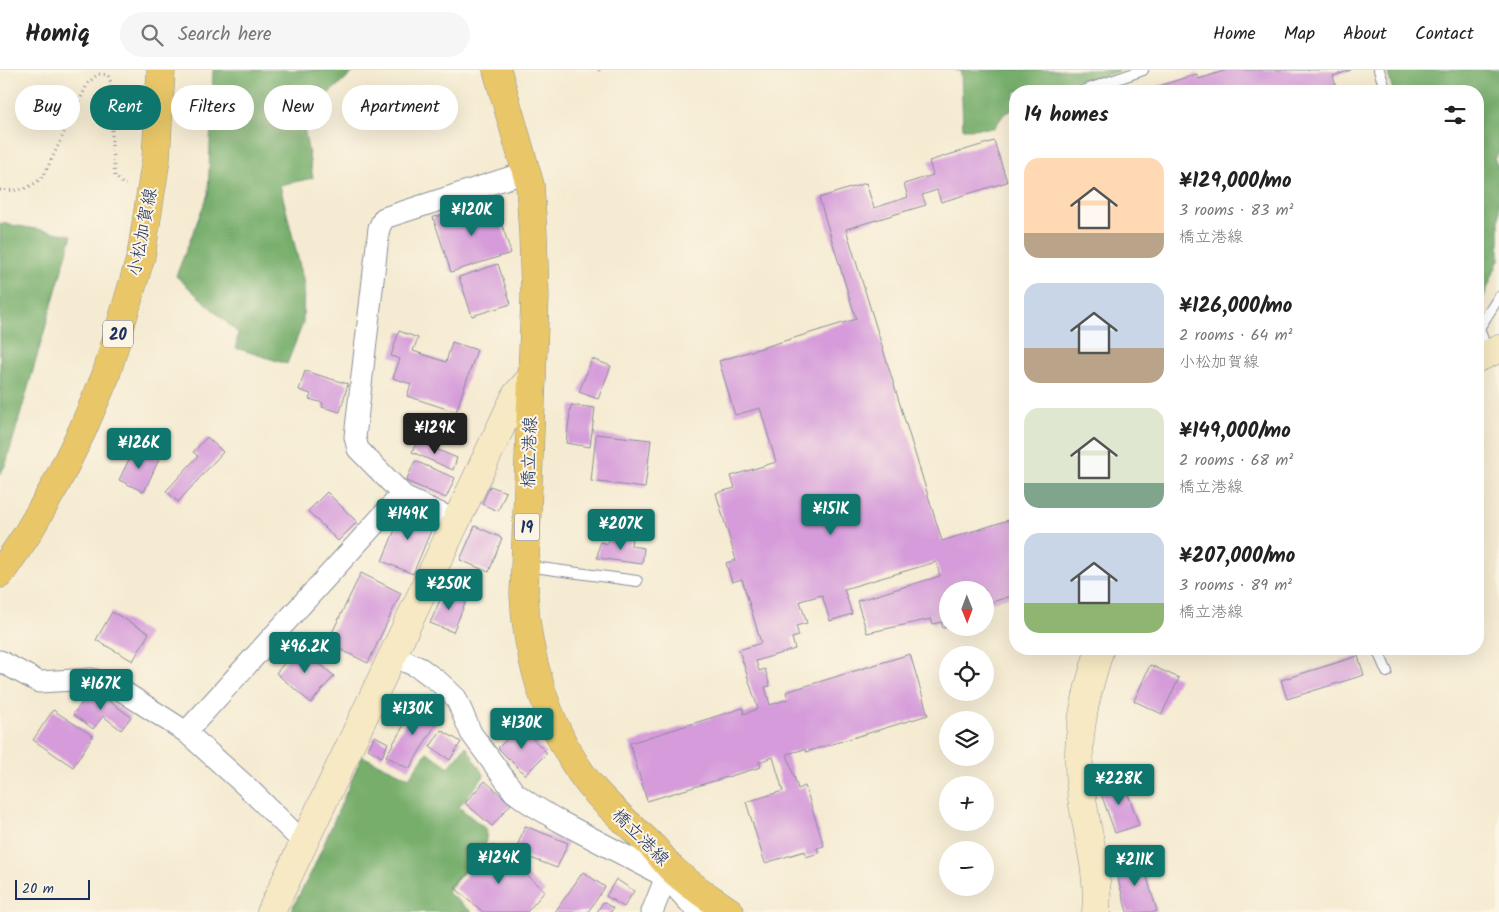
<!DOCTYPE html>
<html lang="en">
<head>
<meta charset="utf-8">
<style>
	:root { --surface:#fff; --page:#f6f6f6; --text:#222; --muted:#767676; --line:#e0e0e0; --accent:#0f766e }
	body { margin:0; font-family:Kalam,"Klee One",sans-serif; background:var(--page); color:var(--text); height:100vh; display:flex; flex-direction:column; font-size:19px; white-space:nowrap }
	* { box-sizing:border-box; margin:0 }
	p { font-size:16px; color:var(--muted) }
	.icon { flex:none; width:28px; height:28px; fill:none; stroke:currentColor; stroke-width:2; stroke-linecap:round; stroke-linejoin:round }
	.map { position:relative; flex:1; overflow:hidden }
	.details { position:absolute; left:1009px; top:15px; width:475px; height:570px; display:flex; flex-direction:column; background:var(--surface); border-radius:20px; box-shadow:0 5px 20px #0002 }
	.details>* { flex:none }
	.hud { position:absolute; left:15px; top:15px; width:475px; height:45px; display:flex; gap:10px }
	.needle { width:32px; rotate:179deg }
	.buttons { position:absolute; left:939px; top:511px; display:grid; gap:10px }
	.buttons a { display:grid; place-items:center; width:55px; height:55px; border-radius:50%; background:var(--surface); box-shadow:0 5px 20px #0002; font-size:25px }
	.scale { position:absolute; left:15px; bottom:12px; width:75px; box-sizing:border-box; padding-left:5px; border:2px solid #1b2f5e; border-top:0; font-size:14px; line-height:18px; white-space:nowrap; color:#1b2f5e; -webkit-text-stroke:4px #fcf5e5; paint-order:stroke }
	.price { position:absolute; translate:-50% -42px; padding:0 11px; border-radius:5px; background:var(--accent); color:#fff; font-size:16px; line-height:32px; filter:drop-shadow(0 1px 2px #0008) }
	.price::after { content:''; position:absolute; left:50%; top:30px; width:15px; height:11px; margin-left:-8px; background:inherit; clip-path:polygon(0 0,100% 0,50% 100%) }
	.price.selected { background:#222; color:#fff }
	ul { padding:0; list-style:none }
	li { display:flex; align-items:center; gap:15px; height:125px; padding:0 15px }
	li span { display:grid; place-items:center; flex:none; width:140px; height:100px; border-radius:15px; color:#555 }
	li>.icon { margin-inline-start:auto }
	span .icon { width:60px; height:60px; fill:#fffc; stroke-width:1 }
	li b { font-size:21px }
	h2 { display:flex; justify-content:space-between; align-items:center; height:60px; padding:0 15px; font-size:21px }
	.chip { padding:0 18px; border-radius:22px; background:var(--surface); box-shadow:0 5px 20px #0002; font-size:18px; line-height:45px }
	.chip.selected { background:var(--accent); color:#fff }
	header { display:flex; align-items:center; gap:30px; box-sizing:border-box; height:70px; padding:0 25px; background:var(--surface); border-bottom:1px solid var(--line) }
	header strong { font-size:24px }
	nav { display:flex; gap:28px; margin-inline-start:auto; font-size:18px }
	.search { width:350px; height:45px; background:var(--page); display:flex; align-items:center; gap:12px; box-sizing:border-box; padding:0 18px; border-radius:28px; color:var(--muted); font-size:19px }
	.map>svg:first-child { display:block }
	.forest { fill:#77ae6c; stroke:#496e65 }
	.building { fill:#d59bda }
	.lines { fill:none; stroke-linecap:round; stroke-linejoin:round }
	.lane-casing { stroke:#888d98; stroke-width:12 }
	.street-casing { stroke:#888d98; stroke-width:23 }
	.secondary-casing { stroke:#888d98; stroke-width:29 }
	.primary-casing { stroke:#888d98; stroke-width:29 }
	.path { stroke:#888d98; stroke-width:3; stroke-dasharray:1 4; stroke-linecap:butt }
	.lane { stroke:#fff; stroke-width:10 }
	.street { stroke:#fff; stroke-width:21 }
	.secondary { stroke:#f6e9c3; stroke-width:28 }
	.primary { stroke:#e9c769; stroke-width:28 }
	.labels { text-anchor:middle; stroke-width:4; stroke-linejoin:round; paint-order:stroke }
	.shield { fill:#fcf5e5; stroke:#5e6a86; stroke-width:1 }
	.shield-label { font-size:16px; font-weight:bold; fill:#1b2f5e }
	.street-label { font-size:18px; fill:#1b2f5e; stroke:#fcf5e5 }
</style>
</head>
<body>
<header>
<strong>Homiq</strong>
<div class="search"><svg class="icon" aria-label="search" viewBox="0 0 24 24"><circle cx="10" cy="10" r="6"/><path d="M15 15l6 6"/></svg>Search here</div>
<nav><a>Home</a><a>Map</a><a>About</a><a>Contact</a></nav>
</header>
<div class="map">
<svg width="1499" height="842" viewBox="0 0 1499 842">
	<rect width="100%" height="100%" fill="#fcf5e5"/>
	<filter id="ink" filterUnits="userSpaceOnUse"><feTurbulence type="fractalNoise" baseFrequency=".02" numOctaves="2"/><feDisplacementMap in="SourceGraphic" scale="10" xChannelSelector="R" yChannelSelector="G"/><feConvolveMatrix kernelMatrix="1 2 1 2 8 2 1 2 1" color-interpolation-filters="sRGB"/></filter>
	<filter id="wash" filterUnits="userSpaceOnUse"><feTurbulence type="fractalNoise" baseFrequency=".0096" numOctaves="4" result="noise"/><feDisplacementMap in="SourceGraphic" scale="20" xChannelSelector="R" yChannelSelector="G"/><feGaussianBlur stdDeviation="1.12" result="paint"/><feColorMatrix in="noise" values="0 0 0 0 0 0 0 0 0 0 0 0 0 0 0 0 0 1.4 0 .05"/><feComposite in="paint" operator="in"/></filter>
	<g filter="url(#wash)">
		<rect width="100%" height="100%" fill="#f5ebd2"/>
		<!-- forest -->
		<g class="forest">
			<polygon points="213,0 356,0 302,46 313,108 280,115 304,213 303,253 287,294 236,278 238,263 176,206 208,124"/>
			<polygon points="955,0 1122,0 1061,21 1015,21 1015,39 1005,43 994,58 963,59 961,1"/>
			<polygon points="1387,0 1499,0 1499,84 1494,88 1499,99 1499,189 1482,232 1478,212 1478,21 1393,21"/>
			<polygon points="0,153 72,165 6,394 0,404"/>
			<polygon points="466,676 484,706 459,737 487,760 485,776 447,822 472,842 290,842 313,799 362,686 409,708 427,682 449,697"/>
		</g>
		<g id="blocks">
			<!-- building -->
			<g class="building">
				<polygon points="1227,0 1351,0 1333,6 1337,20 1333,21 1143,21 1197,4 1199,9"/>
				<polygon points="994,71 1007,112 941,132 937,120 922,125 926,135 846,159 942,471 1015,448 1015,525 985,534 985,520 948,520 948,557 943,558 941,552 933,554 931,549 867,563 857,531 940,506 936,492 844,519 852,544 830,551 822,525 800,531 807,553 796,556 799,566 792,568 795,579 756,591 759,601 765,599 770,616 765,617 770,635 788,629 786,622 910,584 928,645 806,682 805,679 787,684 798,719 805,716 824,776 817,778 819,783 806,787 805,781 765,793 746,732 783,721 773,687 759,692 761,697 647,731 630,673 743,638 744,644 758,639 739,580 761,573 742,509 732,512 726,493 736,490 716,423 735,418 731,406 776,392 760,338 735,345 719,291 856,249 819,128 866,113 874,138 908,127 904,114 933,105 929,91"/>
				<polygon points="496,136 511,183 451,202 433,147"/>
				<polygon points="498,194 511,234 472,246 459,207"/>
				<polygon points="399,261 418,268 413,281 446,292 452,272 477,280 456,342 407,326 411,314 393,308 400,289 391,286"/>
				<polygon points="592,289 611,296 598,329 579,322"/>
				<polygon points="305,301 348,314 340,342 322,337 323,333 309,329 311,324 299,320"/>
				<polygon points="571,335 595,338 590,377 566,373"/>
				<polygon points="596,364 651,370 645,418 591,411"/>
				<polygon points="207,367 223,382 178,432 166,421 198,386 193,382"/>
				<polygon points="417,371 457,388 453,400 412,382"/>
				<polygon points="135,377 159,389 144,422 119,410"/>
				<polygon points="415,391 455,408 446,428 406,411"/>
				<polygon points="490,416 506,422 498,441 482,434"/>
				<polygon points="327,422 357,452 338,471 308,441"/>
				<polygon points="404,438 435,451 413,504 382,491"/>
				<polygon points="475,456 502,468 489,502 460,490"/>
				<polygon points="609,466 632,469 631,476 644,478 642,494 597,488 600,472 608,474"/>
				<polygon points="361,503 401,523 368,593 327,573"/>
				<polygon points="445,519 467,529 453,562 430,553"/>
				<polygon points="112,542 149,563 133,591 96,570"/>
				<polygon points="299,576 334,606 311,633 276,603"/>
				<polygon points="1358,586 1364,605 1287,629 1281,610"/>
				<polygon points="1150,595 1179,608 1162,644 1134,631"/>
				<polygon points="93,619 131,647 121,660 103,646 93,659 73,644"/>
				<polygon points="416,634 440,647 409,699 386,686"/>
				<polygon points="53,640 93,666 73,697 33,670"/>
				<polygon points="520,656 547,683 525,705 498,678"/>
				<polygon points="441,660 461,672 450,690 430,677"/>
				<polygon points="375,666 388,673 382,687 368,679"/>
				<polygon points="1123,710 1139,755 1115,763 1099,718"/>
				<polygon points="485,711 511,734 492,756 465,733"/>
				<polygon points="525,756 568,773 557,798 515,782"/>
				<polygon points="493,775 545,821 527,842 483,842 455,818"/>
				<polygon points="1141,787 1157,841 1155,842 1127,842 1114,795"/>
				<polygon points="583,802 605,817 588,842 555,842"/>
				<polygon points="616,809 634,821 624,837 606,826"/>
				<polygon points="603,832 613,838 611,842 597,842"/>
			</g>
		</g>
	</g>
	<g filter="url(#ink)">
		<use href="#blocks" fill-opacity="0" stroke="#888d98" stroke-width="1"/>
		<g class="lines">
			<defs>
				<g id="lane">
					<polyline points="1379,0 1386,21"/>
					<polyline points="1083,21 1143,0"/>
					<polyline points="1478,254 1487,283"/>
					<polyline points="1479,258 1499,227"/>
					<polyline points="526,496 637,511"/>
					<polyline points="1377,579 1387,602"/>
				</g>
				<g id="street">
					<polyline points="457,451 406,428 358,379 355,367 379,158 384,148 527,102"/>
					<polyline points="393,586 420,598 439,612 456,628 471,663 514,722 529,733 559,751 666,807 698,842"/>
					<polyline points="0,591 39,612 92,609 113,615 186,662 248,718 304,773"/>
					<polyline points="186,662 402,424"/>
					<polyline points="652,842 670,797"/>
				</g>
				<g id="secondary">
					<polyline points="1478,288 1499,279"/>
					<polyline points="271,842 516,325 532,307"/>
					<path d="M1096,842C1100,801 1086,762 1081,721C1074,673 1085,625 1100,579"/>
				</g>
				<g id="primary">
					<path d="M497,0L530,115L533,164L535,226L524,524C526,583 547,654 581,703C601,732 630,754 655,779C660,785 664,791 670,797C687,814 710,828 730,842"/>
					<polyline points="0,504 26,466 56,414 82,361 106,305 141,186 156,89 161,0"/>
				</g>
			</defs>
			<!-- lane casing -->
			<use href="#lane" class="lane-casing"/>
			<!-- street casing -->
			<use href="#street" class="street-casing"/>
			<!-- secondary casing -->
			<use href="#secondary" class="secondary-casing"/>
			<!-- primary casing -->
			<use href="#primary" class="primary-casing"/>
			<!-- path -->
			<g class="path">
				<polyline points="599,0 601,4"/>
				<path d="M0,120C20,122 31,119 44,105L88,13L98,4L108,5L112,15V78L115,106L123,114H126"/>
			</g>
			<!-- lane -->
			<use href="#lane" class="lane"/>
			<!-- street -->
			<use href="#street" class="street"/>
			<!-- secondary -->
			<use href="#secondary" class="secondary"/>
			<!-- primary -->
			<use href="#primary" class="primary"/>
		</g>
	</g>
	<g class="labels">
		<!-- shield labels -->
		<g class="shield">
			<rect x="103" y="250.5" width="30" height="27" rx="4"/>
			<rect x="514.5" y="443.5" width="25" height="27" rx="4"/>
		</g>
		<g class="shield-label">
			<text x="118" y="270">20</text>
			<text x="527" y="463">19</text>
		</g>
		<!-- street labels -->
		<g class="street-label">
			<text transform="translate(142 162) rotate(-79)" y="6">小松加賀線</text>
			<text transform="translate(529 382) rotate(-88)" y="6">橋立港線</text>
			<text transform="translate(641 767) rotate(45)" y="6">橋立港線</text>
		</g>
	</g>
</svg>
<div class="buttons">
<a><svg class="needle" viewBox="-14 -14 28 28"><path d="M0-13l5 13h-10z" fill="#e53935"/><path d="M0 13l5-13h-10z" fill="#767676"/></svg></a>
<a><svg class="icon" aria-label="locate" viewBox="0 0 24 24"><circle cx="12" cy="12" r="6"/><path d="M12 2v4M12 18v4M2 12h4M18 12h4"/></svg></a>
<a><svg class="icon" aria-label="layers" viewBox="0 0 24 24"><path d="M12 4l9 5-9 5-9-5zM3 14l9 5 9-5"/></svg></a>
<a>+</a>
<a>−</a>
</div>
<div class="scale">20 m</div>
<b class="price" style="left:472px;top:167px">¥120K</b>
<b class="price selected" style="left:435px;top:385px">¥129K</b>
<b class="price" style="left:139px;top:400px">¥126K</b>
<b class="price" style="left:831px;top:466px">¥151K</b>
<b class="price" style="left:408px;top:471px">¥149K</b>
<b class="price" style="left:621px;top:481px">¥207K</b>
<b class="price" style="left:449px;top:541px">¥250K</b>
<b class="price" style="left:305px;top:604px">¥96.2K</b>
<b class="price" style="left:101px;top:641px">¥167K</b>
<b class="price" style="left:413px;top:666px">¥130K</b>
<b class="price" style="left:522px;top:680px">¥130K</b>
<b class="price" style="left:1119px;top:736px">¥228K</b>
<b class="price" style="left:499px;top:815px">¥124K</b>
<b class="price" style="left:1135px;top:817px">¥211K</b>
<div class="hud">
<a class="chip">Buy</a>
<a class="chip selected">Rent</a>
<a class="chip">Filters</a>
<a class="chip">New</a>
<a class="chip">Apartment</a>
</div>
<section class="details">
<h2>14 homes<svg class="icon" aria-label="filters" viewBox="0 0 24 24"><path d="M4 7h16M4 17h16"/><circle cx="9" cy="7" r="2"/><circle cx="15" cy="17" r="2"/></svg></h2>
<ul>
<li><span style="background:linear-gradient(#ffd9b3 75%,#b9a48a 0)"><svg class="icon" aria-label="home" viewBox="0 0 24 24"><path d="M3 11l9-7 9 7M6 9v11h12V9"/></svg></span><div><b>¥129,000/mo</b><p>3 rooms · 83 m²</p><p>橋立港線</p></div></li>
<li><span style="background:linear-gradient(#c9d6e8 65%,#b9a48a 0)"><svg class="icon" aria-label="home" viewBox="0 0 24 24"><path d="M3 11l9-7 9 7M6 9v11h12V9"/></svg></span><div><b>¥126,000/mo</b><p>2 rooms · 64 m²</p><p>小松加賀線</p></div></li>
<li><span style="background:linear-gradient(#dfe7d0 75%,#7fa58c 0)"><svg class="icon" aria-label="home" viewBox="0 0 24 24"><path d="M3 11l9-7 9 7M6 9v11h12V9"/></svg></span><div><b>¥149,000/mo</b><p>2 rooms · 68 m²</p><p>橋立港線</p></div></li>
<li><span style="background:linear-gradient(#c9d6e8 70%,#8fb573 0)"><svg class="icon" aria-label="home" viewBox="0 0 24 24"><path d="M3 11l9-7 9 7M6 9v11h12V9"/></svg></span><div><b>¥207,000/mo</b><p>3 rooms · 89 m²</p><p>橋立港線</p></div></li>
</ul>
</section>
</div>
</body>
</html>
